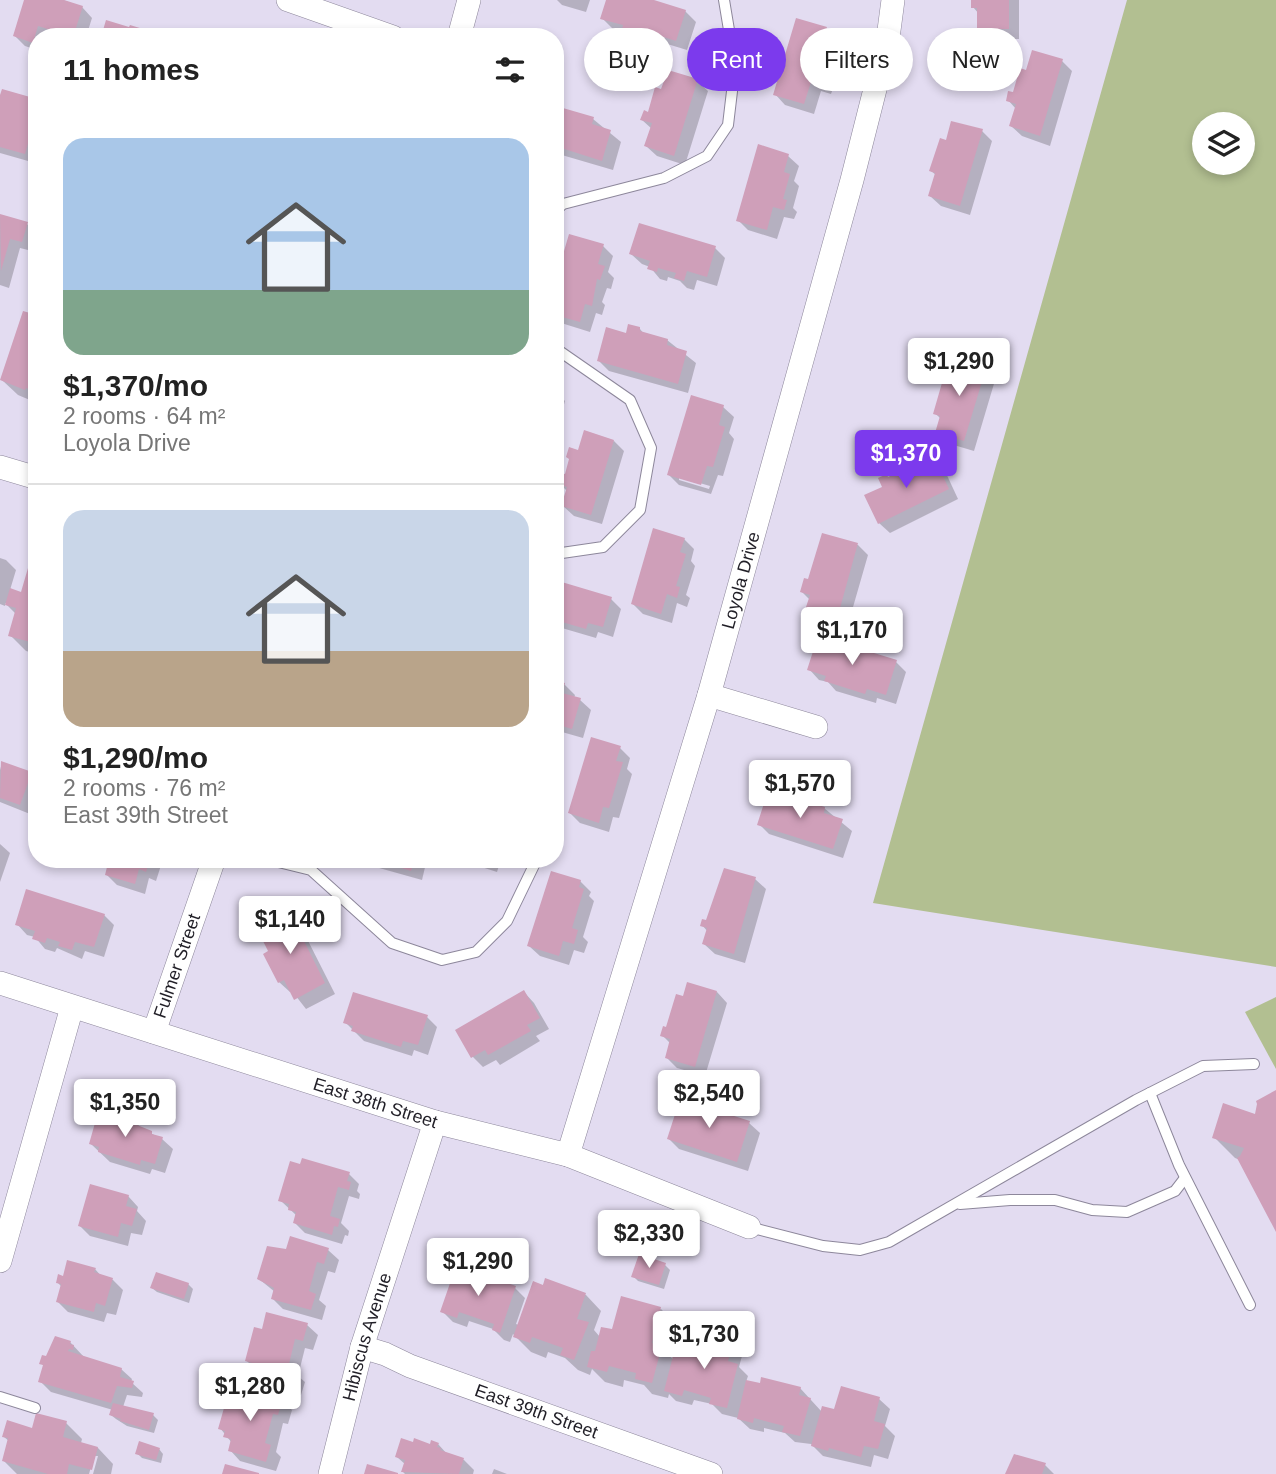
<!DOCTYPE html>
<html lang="en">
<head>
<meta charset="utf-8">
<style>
	:root { --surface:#fff; --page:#f2f2f2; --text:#222; --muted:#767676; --line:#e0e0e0; --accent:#7c3aed }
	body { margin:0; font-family:Helvetica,sans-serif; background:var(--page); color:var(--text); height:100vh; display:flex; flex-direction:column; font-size:26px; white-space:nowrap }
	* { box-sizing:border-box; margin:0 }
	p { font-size:23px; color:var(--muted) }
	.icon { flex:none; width:38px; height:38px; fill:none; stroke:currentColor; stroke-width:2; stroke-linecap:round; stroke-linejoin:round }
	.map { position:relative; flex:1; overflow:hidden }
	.panel { position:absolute; left:28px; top:28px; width:536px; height:840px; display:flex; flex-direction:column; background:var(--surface); border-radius:28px; box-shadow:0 4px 10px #0003 }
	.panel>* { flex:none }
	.guide { position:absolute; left:584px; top:28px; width:586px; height:63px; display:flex; gap:14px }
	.buttons { position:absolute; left:1192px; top:112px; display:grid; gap:14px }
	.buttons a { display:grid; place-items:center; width:63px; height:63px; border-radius:50%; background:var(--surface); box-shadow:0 4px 10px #0003; font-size:35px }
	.price { position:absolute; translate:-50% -60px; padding:0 16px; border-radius:7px; background:#fff; color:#222; font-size:23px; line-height:46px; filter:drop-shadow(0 2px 4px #0008) }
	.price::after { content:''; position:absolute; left:50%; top:42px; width:21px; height:16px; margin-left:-10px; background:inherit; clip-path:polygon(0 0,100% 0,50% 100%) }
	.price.active { background:var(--accent); color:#fff }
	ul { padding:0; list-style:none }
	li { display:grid; align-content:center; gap:14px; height:371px; padding:0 35px }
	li+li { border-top:2px solid var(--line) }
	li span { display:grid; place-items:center; height:217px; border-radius:21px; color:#555 }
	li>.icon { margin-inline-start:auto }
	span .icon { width:126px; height:126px; fill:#fffc; stroke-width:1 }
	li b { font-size:30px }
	h2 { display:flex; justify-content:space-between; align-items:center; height:84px; padding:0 35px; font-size:30px }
	.pill { padding:0 24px; border-radius:32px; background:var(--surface); box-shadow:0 4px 10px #0003; font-size:24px; line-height:63px }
	.pill.active { background:var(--accent); color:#fff }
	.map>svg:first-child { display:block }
	.green { fill:#b2bf91; fill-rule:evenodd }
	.shadow { fill:#0003; fill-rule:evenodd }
	.building { fill:#cf9fb9 }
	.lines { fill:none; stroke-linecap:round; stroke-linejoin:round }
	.service-casing { stroke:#8d879b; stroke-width:12 }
	.minor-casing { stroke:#8d879b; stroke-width:24 }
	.service { stroke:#fff; stroke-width:10 }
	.minor { stroke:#fff; stroke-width:23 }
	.labels { text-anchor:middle; stroke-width:6; stroke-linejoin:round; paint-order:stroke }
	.street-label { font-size:18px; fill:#211f27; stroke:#fff }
</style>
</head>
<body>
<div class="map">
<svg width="1276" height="1474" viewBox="0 0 1276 1474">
	<rect width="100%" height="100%" fill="#e3dcf1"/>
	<!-- green -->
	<g class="green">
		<path d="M1127,0H1276V967L873,903ZM1204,124H1242V163H1204Z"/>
		<polygon points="1276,997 1276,1069 1245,1012"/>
	</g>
	<!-- shadow -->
	<g class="shadow">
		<polygon points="26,0 63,0 82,7 92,18 86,37 37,37 37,50 25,46 15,36"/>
		<polygon points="557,0 590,0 586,12 562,5"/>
		<polygon points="608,0 648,0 685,11 696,22 687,50 664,43 661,53 650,46 639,43 638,46 633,44 623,34 623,32 613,29 602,18"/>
		<polygon points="973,0 1019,0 1019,39 989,39 979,29 979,14 973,7"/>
		<polygon points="826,29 836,39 831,57 840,66 838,74 833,72 830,83 834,86 831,94 821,91 814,114 785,105 775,94"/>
		<polygon points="1062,61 1072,71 1050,146 1022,136 1011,126 1016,109 1008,100 1014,94 1027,72"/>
		<polygon points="697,81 708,91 685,165 657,156 646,146 652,129 642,120 649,114 663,91"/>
		<polygon points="37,101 35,163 0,153 0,102"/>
		<polygon points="558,108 593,119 621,142 613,170 555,153 555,116"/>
		<polygon points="982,131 992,141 970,215 941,206 930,196 936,175 931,171"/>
		<polygon points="788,156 799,166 794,181 799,186 793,208 797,212 794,219 784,217 777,239 748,230 738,220"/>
		<polygon points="0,216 27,224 37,234 32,251 20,248 9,288 0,285"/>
		<polygon points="570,237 603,246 613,256 608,272 614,278 611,289 607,288 602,302 605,305 602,315 596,313 590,332 558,322 555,318 555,289"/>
		<polygon points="715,248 725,258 717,286 697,280 694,290 687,288 680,281 668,277 667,281 660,279 650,267 642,264 631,254"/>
		<polygon points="37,317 37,403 18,395 2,380"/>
		<polygon points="640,329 644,334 667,340 696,363 688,393 609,371 599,361 627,335"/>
		<polygon points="986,367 996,377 974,451 947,443 937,432 941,419 935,413 953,373"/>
		<polygon points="555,391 565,401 557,429 555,428"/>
		<path d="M723,407L734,417L729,433L734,439L723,476L718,475L711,494L679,485L669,475ZM679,477L710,486L709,489L679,480Z"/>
		<polygon points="614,441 624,451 602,524 574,516 563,506 568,492 560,484 579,452"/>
		<polygon points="934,461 945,471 958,499 890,533 879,523 889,478"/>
		<polygon points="823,535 858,545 868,555 847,628 818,620 807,609 810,600 802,592 809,581"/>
		<polygon points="684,539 694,549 691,561 695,566 686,595 690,598 687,607 677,603 672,623 643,614 633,604"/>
		<polygon points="0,558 6,560 16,570 10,590 22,594 37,572 37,654 26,651 10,635 16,614 5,603 5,606 0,604"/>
		<polygon points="555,582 611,599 621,609 613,637 598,632 596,638 555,626"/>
		<polygon points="896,662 906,672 896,704 877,698 876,703 836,691 828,682 819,680 809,669"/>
		<polygon points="564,684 575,695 574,698 580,700 591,710 583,738 555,730 555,686"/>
		<polygon points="620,748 630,758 627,769 632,774 619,818 613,817 609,832 580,823 570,813"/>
		<polygon points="2,763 31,774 37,780 37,796 30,814 0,802 0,770"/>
		<polygon points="824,808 852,831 843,858 769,834 759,824"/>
		<polygon points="0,844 10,853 0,882"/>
		<polygon points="111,859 163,859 156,881 149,878 145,894 117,885 107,875"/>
		<polygon points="347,859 427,859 422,880"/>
		<polygon points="465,859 501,859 497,872 469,863"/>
		<polygon points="755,879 766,889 745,963 715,954 704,944 708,932 702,925"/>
		<polygon points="580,881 591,892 589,896 594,901 583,937 588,942 584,953 574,950 569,965 540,956 529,946"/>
		<polygon points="289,913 299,923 335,994 306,1009 292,991 290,992 279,982 271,952"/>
		<polygon points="104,915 114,925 104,957 85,951 82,959 57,948 55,952 45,949 35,937 27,935 17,924"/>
		<polygon points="524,992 534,1003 549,1029 536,1036 540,1041 500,1065 496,1060 483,1067 473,1057 457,1031"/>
		<polygon points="717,992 727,1003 705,1076 677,1068 667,1058 671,1044 662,1035 668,1029 684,998"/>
		<polygon points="427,1017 437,1027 428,1055 414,1050 412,1056 364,1041 345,1022"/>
		<polygon points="1276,1092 1276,1228 1240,1160 1235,1158 1214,1137 1256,1116"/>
		<polygon points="130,1112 140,1122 138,1127 162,1139 173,1149 165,1173 152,1169 150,1174 110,1162 91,1144 107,1121"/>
		<polygon points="749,1123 760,1133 748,1171 679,1149 669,1139"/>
		<polygon points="349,1174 359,1184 357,1191 360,1194 359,1199 349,1196 341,1223 349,1231 348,1236 345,1235 342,1244 305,1233 295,1223 297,1216 280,1200"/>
		<polygon points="128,1196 138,1207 137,1211 146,1221 142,1235 131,1233 128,1246 90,1236 80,1226"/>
		<polygon points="328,1250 339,1260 335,1273 328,1271 319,1300 326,1306 322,1320 283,1309 273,1299 275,1292 259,1279 287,1251"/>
		<polygon points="665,1265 670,1270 664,1289 638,1281 633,1276"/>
		<polygon points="95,1269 102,1277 113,1280 123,1290 116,1315 107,1313 104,1322 68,1312 57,1301 62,1287 57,1282 64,1278"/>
		<polygon points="546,1280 586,1295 601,1311 594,1330 600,1337 661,1309 676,1324 668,1355 674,1360 732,1346 742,1356 739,1367 748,1376 746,1382 800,1388 822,1412 835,1412 879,1399 890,1409 885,1426 895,1436 888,1459 874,1455 871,1467 823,1456 811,1444 795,1442 785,1433 764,1428 764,1432 750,1429 738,1418 722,1414 712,1404 694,1400 692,1405 676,1401 669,1394 668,1398 652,1394 644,1385 624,1380 623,1387 605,1382 592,1369 590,1375 578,1370 565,1358 548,1352 546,1358 531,1352 513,1334 510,1342 504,1340 493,1329 469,1321 467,1327 453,1322 442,1311 515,1288 525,1298 516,1324 519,1325"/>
		<polygon points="188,1284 193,1289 189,1303 157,1292 152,1288"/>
		<polygon points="307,1325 318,1335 313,1350 305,1348 298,1376 305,1382 301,1395 262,1385 252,1374 253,1367 247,1361 263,1331"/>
		<polygon points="70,1342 84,1357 121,1369 132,1379 131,1382 143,1393 142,1397 127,1395 123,1407 153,1415 158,1420 154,1433 127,1426 116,1419 111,1415 113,1410 51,1392 40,1381 45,1367 41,1363"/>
		<polygon points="282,1400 292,1410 288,1424 283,1423 276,1452 281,1457 276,1471 240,1461 230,1450 232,1443 220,1428 234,1405 244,1402"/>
		<polygon points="66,1423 82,1439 81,1443 98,1448 113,1464 111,1474 93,1474 98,1456 94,1456 89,1474 17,1474 4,1461 9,1441 4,1437"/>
		<polygon points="438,1444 448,1455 464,1460 474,1470 473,1474 405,1474 403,1472 406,1465 397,1457"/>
		<polygon points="159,1449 163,1454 161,1463 142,1458 137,1453"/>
		<polygon points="1045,1465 1054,1474 1007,1474"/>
		<polygon points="494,1469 507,1474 492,1474"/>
	</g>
	<!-- building -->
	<g class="building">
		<polygon points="24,0 64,0 83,6 73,37 38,26 33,43 13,36"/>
		<polygon points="606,0 654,0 686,10 676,41 654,34 651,44 644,42 645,38 629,34 628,37 621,35 623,25 600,19"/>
		<polygon points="971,0 1009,0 1009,29 977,29 977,8 971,8"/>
		<polygon points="796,18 827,27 820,51 831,54 827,64 823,63 820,73 824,74 821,84 811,82 804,104 773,95"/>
		<polygon points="106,20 129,27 130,25 156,33 155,37 101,37"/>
		<polygon points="1032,50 1063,59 1040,136 1009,126 1016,104 1006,101 1008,91 1013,92 1020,68 1026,70"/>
		<polygon points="668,70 698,79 674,156 644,146 652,123 640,120 644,110 648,112 655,87 661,89"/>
		<polygon points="2,89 37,99 37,113 25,154 0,147 0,95"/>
		<polygon points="556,106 594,117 592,124 611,130 602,161 555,146"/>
		<polygon points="951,121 983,129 960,206 928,196 935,173 929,171 940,138 946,140"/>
		<polygon points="758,144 789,154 784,172 790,174 783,199 787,200 784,210 773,207 767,230 736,221"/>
		<polygon points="0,214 28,222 22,242 10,239 1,271"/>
		<polygon points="639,223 716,246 707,277 687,271 684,281 674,278 676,273 658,268 657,272 647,269 650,261 629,254"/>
		<polygon points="569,234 604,244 598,264 605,266 600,280 597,279 592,306 585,304 580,322 555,315 555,282"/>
		<polygon points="23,311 37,315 37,392 26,388 25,390 0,380"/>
		<polygon points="628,324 640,327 640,331 668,339 667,345 687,351 678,384 597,361 606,327 626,333"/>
		<polygon points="957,356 987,365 964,441 935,433 940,416 933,414 946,369 952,370"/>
		<polygon points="691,395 724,405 719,425 725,427 713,467 707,466 701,485 667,475"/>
		<polygon points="584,430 614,440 591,515 561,506 567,487 558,484 561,473 565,474 569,459 566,457 569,447 578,450"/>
		<polygon points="935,459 949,489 878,524 864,495 882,487 878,478 887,474 888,477 918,462 920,466"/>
		<polygon points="653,528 685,538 680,552 686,554 676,586 680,587 677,598 667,594 661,614 631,604"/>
		<polygon points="822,533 858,543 837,619 805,610 810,595 800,592 804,578 808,579"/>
		<polygon points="28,568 37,570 37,635 34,643 8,636 16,608 5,605 10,588 21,592"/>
		<polygon points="555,580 612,597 603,627 588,623 586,629 555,620"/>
		<polygon points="818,636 897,660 886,695 867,689 865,694 824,681 826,676 807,670"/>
		<polygon points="555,680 565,683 562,693 581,698 572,729 555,724"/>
		<polygon points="591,737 621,746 616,761 623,762 609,808 603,807 599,823 568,813"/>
		<polygon points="1,761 32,772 20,805 0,798"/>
		<polygon points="767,794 781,799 783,794 825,807 824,813 843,819 833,849 757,825"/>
		<polygon points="109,859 150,859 146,872 139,869 135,884 105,875"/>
		<polygon points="373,859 415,859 411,871"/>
		<polygon points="724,868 756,877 734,954 702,944 707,928 700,926 702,919 706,920"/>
		<polygon points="551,871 581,880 579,887 584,889 572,928 578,930 574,944 563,941 559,956 527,946"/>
		<polygon points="26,889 105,914 94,947 75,942 72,950 58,946 60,942 47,938 45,943 32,939 35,931 15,925"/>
		<polygon points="289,911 325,983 294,1000 284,980 278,983 263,954 268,951 256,927"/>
		<polygon points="687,982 717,991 695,1067 665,1058 670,1039 660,1036 663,1026 666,1027 676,994 683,996"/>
		<polygon points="524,990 540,1018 527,1025 531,1031 488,1055 485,1050 471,1058 455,1030"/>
		<polygon points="353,992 428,1015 418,1045 403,1041 401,1047 351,1031 353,1026 343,1023"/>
		<polygon points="1276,1090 1276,1232 1237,1158 1240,1156 1244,1148 1212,1138 1223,1103 1255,1114 1257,1104 1256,1101"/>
		<polygon points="680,1099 750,1121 737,1162 667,1139"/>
		<polygon points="114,1106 130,1111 127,1121 152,1131 152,1134 163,1137 155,1164 141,1160 140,1165 98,1152 99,1147 89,1144 97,1116 106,1119 107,1115 111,1117"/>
		<polygon points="302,1158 350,1172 347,1181 351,1182 349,1190 338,1187 330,1216 340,1219 338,1227 334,1226 332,1235 293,1223 296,1212 288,1210 289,1204 278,1201 290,1161 300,1164"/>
		<polygon points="90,1184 129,1195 126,1206 137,1209 132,1226 121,1223 118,1237 78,1226"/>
		<polygon points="290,1236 329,1248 324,1264 317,1262 309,1291 316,1294 311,1310 271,1299 274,1288 257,1279 267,1246 286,1249"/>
		<polygon points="639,1254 666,1263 659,1285 631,1277"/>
		<polygon points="67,1260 96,1268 94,1272 113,1278 105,1306 96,1303 94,1312 56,1302 61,1284 56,1283 58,1274 63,1276"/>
		<polygon points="456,1266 516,1286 500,1333 492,1330 494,1324 459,1312 457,1318 440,1312"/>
		<polygon points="156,1272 189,1283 184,1299 150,1288"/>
		<polygon points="545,1278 586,1293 577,1319 589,1322 574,1360 560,1355 563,1348 532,1337 530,1343 513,1337 533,1281 543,1285"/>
		<polygon points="621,1296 661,1307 652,1343 662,1346 652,1383 635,1379 636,1373 609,1366 607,1372 587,1367 591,1351 595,1351 601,1327 612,1329"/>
		<polygon points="266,1312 308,1323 303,1341 295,1339 288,1368 295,1370 291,1386 250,1375 252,1363 245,1361 254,1327 262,1329"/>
		<polygon points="691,1334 733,1344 728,1361 738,1364 727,1408 709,1404 711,1398 684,1390 682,1396 664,1391 674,1352 686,1356"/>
		<polygon points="55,1336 71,1341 70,1344 74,1345 73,1350 69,1349 68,1351 122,1368 120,1377 134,1381 132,1388 117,1386 111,1403 38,1382 43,1365 39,1364 42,1355 46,1356"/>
		<polygon points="761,1377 801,1387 799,1395 811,1398 800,1436 782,1432 784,1426 754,1418 753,1423 737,1419 746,1380 760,1383"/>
		<polygon points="841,1386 880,1397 874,1421 885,1424 878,1449 864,1446 861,1457 829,1448 828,1451 811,1446 822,1406 834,1409"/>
		<polygon points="246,1388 283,1398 278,1415 273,1414 265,1443 271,1445 266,1462 228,1451 231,1439 223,1437 225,1431 218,1429 226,1401 233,1403 234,1398 243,1400"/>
		<polygon points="113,1403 154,1413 149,1430 120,1421 121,1419 109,1415"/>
		<polygon points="36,1413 67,1421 63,1437 98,1447 92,1470 69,1464 67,1474 48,1474 2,1461 8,1438 2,1437 7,1420 32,1428"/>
		<polygon points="401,1438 413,1442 414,1438 430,1444 431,1440 439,1443 437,1447 441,1448 440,1450 464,1458 459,1474 401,1472 405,1460 395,1457"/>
		<polygon points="139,1441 160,1448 156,1460 135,1454"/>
		<polygon points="1014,1454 1046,1463 1042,1474 1005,1474"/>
		<polygon points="225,1464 259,1473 259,1474 222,1474"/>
		<polygon points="367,1464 398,1473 398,1474 364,1474"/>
	</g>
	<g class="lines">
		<defs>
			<g id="service">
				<polyline points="555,211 563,204 664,178 707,156 728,125 735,66 724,0"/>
				<polyline points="555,348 630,400 651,448 640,510 603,547 555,554"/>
				<polyline points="266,859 311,870 392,943 442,960 476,952 507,921 537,859"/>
				<polyline points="1150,1093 1179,1165 1250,1305"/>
				<polyline points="960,1204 1010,1200 1055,1200 1092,1210 1127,1212 1175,1191 1185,1178"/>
				<polyline points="749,1227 823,1246 860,1250 889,1242 1136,1100 1203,1066 1254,1064"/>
				<polyline points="0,1397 35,1408"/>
			</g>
			<g id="minor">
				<polyline points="288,0 393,37"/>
				<polyline points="459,37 469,0"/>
				<polyline points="0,467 37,478"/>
				<polyline points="709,695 816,727"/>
				<path id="s1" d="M0,983L435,1122L568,1155L749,1227"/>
				<path id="s2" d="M154,1032L214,859"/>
				<path id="s3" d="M568,1155L709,695L852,180L888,38L893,0"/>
				<polyline points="0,1261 72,1007"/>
				<path id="s4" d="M362,1347L385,1354L410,1366L711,1474"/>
				<path id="s5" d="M330,1474L362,1347L435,1122"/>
			</g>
		</defs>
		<!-- service casing -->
		<use href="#service" class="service-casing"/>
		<!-- minor casing -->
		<use href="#minor" class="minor-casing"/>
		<!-- service -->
		<use href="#service" class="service"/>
		<!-- minor -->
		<use href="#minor" class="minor"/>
	</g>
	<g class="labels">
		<!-- street labels -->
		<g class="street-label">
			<text dy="6" stroke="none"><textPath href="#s3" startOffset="600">Loyola Drive</textPath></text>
			<text dy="6" stroke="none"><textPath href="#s2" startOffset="70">Fulmer Street</textPath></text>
			<text dy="6" stroke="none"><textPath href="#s1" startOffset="394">East 38th Street</textPath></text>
			<text dy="6" stroke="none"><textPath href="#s5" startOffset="142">Hibiscus Avenue</textPath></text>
			<text dy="6" stroke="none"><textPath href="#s4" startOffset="186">East 39th Street</textPath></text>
		</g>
	</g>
</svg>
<div class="buttons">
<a><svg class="icon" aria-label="layers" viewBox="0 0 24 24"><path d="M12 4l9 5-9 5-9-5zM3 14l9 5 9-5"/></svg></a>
</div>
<b class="price" style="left:959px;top:398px">$1,290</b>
<b class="price active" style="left:906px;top:490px">$1,370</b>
<b class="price" style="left:852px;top:667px">$1,170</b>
<b class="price" style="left:800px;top:820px">$1,570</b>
<b class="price" style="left:290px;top:956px">$1,140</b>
<b class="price" style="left:709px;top:1130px">$2,540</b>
<b class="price" style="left:125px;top:1139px">$1,350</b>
<b class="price" style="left:649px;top:1270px">$2,330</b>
<b class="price" style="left:478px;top:1298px">$1,290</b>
<b class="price" style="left:704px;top:1371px">$1,730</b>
<b class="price" style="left:250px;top:1423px">$1,280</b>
<div class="guide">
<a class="pill">Buy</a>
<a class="pill active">Rent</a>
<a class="pill">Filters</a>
<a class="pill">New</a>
</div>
<section class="panel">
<h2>11 homes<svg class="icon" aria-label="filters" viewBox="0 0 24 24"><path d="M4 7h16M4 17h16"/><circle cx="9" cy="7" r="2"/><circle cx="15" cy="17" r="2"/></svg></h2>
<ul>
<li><span style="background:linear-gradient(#a9c7e8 70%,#7fa58c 0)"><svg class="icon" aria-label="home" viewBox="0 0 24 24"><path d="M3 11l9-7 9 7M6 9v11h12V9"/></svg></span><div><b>$1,370/mo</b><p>2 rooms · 64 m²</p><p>Loyola Drive</p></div></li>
<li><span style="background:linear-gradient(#c9d6e8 65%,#b9a48a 0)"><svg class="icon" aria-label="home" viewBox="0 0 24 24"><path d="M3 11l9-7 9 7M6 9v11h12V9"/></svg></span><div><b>$1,290/mo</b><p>2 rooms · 76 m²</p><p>East 39th Street</p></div></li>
</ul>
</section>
</div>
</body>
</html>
